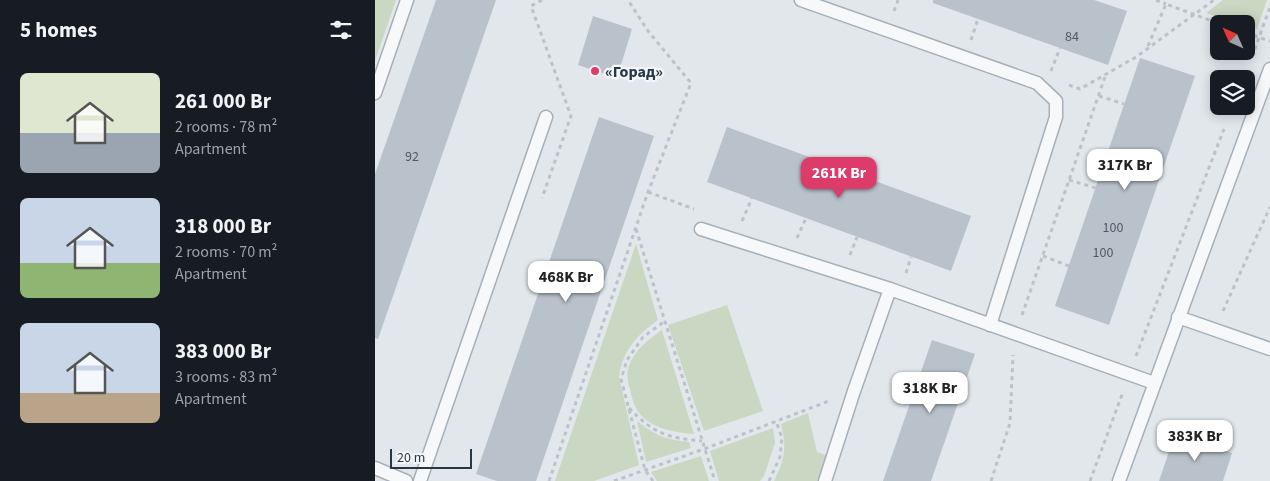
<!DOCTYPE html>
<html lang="en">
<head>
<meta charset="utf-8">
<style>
	:root { --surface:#171b24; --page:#242831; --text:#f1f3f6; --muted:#9ea1a6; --accent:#dd3b6a }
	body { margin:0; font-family:"Source Sans 3",sans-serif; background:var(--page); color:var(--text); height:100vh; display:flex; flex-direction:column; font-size:19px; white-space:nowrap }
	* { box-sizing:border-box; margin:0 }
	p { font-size:16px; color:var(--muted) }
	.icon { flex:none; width:28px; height:28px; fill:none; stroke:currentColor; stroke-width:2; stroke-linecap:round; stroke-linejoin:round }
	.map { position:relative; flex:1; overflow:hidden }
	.drawer { display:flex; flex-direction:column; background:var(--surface); width:375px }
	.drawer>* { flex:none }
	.needle { width:32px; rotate:315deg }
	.controls { position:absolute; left:835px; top:15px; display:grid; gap:10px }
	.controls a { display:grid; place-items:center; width:45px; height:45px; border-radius:8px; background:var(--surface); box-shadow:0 2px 12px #0003; font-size:25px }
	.scale { position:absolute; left:15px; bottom:12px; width:82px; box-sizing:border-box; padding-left:5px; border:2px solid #283746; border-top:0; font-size:14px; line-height:18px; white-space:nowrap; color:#283746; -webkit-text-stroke:4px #f2f6f9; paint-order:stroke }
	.price { position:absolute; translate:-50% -42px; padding:0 11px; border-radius:10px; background:#fff; color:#222; font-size:16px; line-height:32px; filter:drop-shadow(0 1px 2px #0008) }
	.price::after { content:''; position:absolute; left:50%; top:30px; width:15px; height:11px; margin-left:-8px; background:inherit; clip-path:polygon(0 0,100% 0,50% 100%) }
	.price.active { background:var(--accent); color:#fff }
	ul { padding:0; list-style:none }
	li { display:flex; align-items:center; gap:15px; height:125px; padding:0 20px }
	li span { display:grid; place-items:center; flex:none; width:140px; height:100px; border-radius:8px; color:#555 }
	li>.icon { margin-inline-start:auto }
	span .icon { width:60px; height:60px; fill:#fffc; stroke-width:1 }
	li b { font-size:21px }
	h2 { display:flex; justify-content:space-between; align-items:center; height:60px; padding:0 20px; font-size:21px }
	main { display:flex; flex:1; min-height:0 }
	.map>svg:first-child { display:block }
	.green { fill:#cad7c2 }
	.building { fill:#b9c1cb }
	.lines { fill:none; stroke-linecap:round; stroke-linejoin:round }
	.service-casing { stroke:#a6afb7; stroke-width:15 }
	.path { stroke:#bcc2c8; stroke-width:3; stroke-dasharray:4 4; stroke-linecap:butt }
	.service { stroke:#f6f8fa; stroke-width:12 }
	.poi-dot { fill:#dd3b6a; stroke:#f2f6f9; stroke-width:2 }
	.labels { text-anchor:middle; stroke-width:4.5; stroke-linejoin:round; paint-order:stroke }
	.number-label { font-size:14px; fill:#4c5a67 }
	.poi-label { font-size:16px; font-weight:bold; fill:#283746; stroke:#f2f6f9; text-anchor:start }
</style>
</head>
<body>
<main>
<section class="drawer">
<h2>5 homes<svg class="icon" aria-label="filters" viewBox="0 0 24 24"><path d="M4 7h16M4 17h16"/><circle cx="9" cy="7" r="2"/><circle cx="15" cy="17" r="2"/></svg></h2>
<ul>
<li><span style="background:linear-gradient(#dfe7d0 60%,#9aa5b1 0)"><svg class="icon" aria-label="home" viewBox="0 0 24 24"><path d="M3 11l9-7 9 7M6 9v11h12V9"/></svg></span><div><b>261 000 Br</b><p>2 rooms · 78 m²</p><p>Apartment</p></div></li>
<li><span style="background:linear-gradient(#c9d6e8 65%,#8fb573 0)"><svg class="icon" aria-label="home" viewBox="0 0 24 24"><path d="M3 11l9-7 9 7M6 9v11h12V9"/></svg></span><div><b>318 000 Br</b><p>2 rooms · 70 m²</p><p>Apartment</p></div></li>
<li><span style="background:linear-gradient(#c9d6e8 70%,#b9a48a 0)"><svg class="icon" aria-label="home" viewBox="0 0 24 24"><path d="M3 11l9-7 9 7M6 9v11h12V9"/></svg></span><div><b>383 000 Br</b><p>3 rooms · 83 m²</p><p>Apartment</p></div></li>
</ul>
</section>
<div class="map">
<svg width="895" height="481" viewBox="0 0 895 481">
	<rect width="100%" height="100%" fill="#e2e7ec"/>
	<!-- green -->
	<g class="green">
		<polygon points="0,0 21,0 0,61"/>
		<polygon points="848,0 892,0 882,29 871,26 871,24 866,24 831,13"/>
		<path d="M261,244L283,320C261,336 248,350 244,377L264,465L219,481H180Z"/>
		<polygon points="352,305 388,411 329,431 293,325"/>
		<path d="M287,330L319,434C302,433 280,429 268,417C260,410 257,399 255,389C252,380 251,372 255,363C262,348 274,339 287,330Z"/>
		<path d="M433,413L442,452L453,456L444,481H399C410,459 412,448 406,424Z"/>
		<path d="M262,421C280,435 291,440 314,442L316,448L271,462Z"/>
		<polygon points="398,428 400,443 389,476 385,481 344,481 335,451"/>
		<polygon points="326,456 334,481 282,481 276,472"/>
	</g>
	<!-- building -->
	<g class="building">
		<polygon points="61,0 121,0 3,339 0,338 0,174"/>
		<polygon points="558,0 719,0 752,11 733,65 558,3"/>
		<polygon points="218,16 257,29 242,78 203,65"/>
		<polygon points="765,58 820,76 734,325 680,306"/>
		<polygon points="224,117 279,136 161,481 122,481 101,474"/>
		<polygon points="352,127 596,216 576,271 332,182"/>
		<polygon points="557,340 600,354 556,481 508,481"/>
		<polygon points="800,434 857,453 848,481 784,481"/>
	</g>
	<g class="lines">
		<defs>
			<g id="service">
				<polyline points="426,0 662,83 681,101 681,117 615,325"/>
				<polyline points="0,93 32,0"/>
				<polyline points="326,229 515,289"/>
				<polyline points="803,317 895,349"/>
				<polyline points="0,468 31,481"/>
				<polyline points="45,481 171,117"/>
				<polyline points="450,481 479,391 515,289 779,383"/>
				<polyline points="744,481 895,69"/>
			</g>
		</defs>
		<!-- service casing -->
		<use href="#service" class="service-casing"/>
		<!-- path -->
		<g class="path">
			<polyline points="167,0 156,6 196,116 167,198"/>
			<polyline points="781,0 791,4"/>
			<polyline points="519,11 523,0"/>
			<polyline points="871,33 895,41"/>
			<polyline points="596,40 603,19"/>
			<polyline points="773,46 791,4 845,24"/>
			<polyline points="877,57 895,7"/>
			<polyline points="676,71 685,48"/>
			<polyline points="694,85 705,89 761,57 839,0"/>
			<polyline points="724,96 749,104"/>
			<polyline points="694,180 721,188"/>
			<polyline points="273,192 319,209"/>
			<polyline points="367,221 377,198"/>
			<polyline points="261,229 340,481"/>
			<polyline points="422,238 431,218"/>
			<polyline points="475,255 482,237"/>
			<polyline points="668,256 694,266"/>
			<polyline points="531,273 536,257"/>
			<polyline points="848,311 895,207"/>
			<polyline points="647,315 731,74"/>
			<polyline points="761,356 849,129"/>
			<path d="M254,408C278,433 292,438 327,441"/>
			<polyline points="174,481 273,192 316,83 273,31 253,0"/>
			<polyline points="239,481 329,449 454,401"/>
			<polyline points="278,481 270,470 246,379 252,360 268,337 290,321"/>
			<polyline points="394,481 405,457 407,438 401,421"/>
			<polyline points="616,481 635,423 638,355"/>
			<polyline points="715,481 748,392"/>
		</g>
		<!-- service -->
		<use href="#service" class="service"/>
	</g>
	<!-- markers -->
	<circle class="poi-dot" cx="220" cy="71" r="5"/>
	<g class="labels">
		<!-- number labels -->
		<g class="number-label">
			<text x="697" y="41">84</text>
			<text x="37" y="161">92</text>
			<text x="738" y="232">100</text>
			<text x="728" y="257">100</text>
		</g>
		<!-- poi labels -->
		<g class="poi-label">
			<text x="230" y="77">«Горад»</text>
		</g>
	</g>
</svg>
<div class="controls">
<a><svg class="needle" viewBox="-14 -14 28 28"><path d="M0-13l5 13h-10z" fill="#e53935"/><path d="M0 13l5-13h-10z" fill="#9ea1a6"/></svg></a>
<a><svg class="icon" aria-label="layers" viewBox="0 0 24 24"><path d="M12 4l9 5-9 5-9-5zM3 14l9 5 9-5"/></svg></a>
</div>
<div class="scale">20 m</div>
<b class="price" style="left:750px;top:191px">317K Br</b>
<b class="price active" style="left:464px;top:199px">261K Br</b>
<b class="price" style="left:191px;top:303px">468K Br</b>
<b class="price" style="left:555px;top:414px">318K Br</b>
<b class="price" style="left:820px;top:462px">383K Br</b>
</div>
</main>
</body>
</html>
